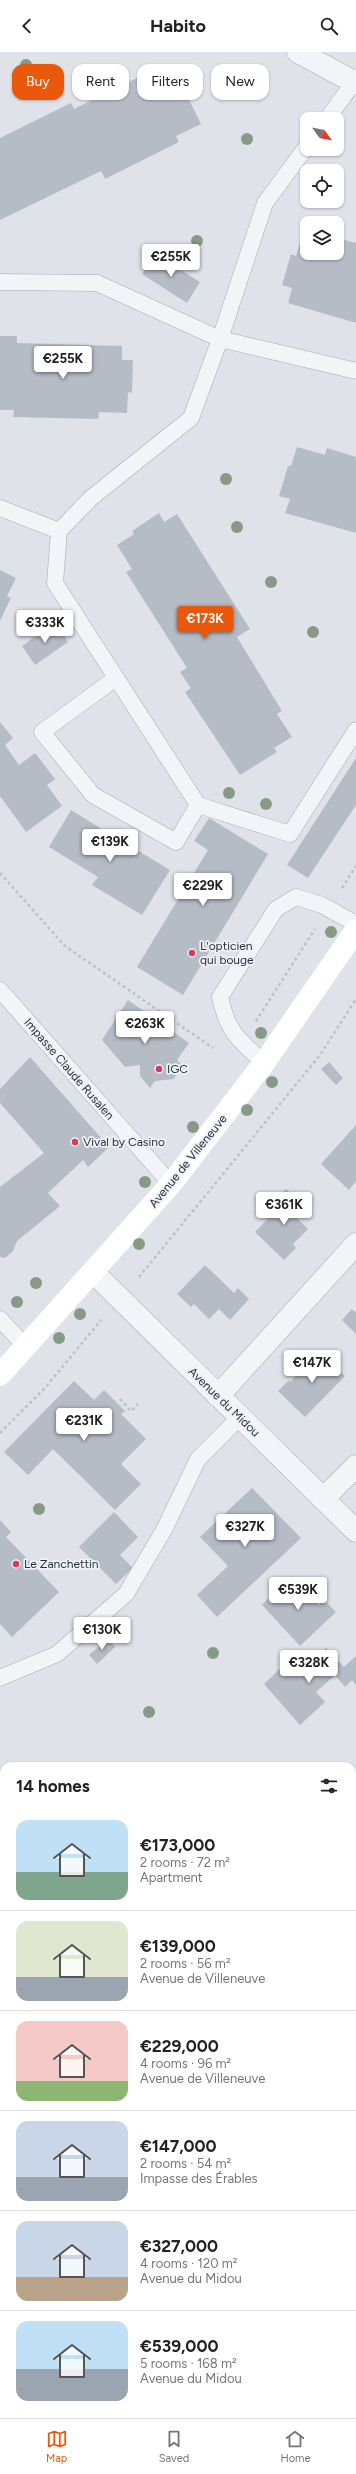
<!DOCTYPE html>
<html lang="en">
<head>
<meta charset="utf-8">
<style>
	:root { --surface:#fff; --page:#f6f6f6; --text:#222; --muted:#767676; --line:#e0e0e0; --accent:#ea580c }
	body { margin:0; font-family:Figtree,sans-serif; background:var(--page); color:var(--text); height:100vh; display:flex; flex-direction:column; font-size:15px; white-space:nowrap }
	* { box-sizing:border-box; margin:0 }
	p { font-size:13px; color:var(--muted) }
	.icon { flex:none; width:22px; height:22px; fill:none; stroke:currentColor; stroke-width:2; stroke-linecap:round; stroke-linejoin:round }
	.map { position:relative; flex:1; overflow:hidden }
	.panel { position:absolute; left:0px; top:1710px; width:356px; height:656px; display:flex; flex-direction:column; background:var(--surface); border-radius:12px 12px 0 0; box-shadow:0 1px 3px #0004 }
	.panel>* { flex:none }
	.guide { position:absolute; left:12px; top:12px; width:332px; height:36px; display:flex; gap:8px }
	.needle { width:26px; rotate:123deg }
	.controls { position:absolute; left:300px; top:60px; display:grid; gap:8px }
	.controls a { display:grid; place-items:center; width:44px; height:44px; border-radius:8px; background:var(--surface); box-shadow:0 1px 3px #0004; font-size:20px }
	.price { position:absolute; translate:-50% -34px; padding:0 9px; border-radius:4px; background:#fff; color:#222; font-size:13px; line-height:26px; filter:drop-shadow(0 1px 2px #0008) }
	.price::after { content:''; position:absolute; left:50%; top:24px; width:12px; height:9px; margin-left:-6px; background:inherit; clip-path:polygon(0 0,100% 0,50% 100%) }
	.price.current { background:var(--accent); color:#fff }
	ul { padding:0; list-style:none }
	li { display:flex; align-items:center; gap:12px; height:100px; padding:0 16px }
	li+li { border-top:1px solid var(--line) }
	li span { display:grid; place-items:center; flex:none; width:112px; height:80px; border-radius:12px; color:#555 }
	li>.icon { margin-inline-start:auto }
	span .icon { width:48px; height:48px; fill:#fffc; stroke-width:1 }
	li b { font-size:17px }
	h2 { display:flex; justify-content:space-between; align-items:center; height:48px; padding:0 16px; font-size:17px }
	.chip { padding:0 14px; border-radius:12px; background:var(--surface); box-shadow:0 1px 3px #0004; font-size:14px; line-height:36px }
	.chip.current { background:var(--accent); color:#fff }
	header { display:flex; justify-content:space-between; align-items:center; height:52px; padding:0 16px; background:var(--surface); font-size:18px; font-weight:700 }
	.tab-bar { display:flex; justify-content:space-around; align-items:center; height:56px; border-top:1px solid var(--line); background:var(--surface); font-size:11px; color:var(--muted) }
	.tab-bar a { display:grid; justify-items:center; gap:2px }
	.tab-bar .current { color:var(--accent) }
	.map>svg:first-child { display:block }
	.building { fill:#b5bcc6 }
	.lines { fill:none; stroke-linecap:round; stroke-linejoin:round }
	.lane-casing { stroke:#a4aab3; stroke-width:17 }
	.street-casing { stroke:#a4aab3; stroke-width:23 }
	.path { stroke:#bdc1c8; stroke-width:2.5; stroke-dasharray:3 3; stroke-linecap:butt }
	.lane { stroke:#f2f4f7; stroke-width:16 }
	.street { stroke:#f2f4f7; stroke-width:22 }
	.secondary { stroke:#fff; stroke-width:22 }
	.tree { fill:#869a85 }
	.poi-dot { fill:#d63b58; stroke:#eef2f6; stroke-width:1.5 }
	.labels { text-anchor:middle; stroke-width:3.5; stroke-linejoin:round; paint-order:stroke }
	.poi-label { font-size:12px; fill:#273141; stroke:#eef2f6; text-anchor:start }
	.street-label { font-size:12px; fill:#273141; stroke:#eef2f6 }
</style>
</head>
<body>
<header><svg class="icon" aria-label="back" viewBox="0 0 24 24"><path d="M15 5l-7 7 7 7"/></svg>Habito<svg class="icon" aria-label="search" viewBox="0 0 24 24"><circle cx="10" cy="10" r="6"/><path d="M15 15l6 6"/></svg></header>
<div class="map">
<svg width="356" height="2366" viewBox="0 0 356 2366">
	<rect width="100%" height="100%" fill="#dfe3e9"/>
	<!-- building -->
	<g class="building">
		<polygon points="174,17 201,72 176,84 179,90 105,127 101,119 0,168 0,86 71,51 74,57 145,22 148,29"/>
		<polygon points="302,184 307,185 307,201 337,201 337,186 356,191 356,271 288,251 292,236 282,233 291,202 296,204"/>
		<polygon points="155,202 200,230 187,251 142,222"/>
		<polygon points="0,284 17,284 17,291 122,294 122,308 133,308 132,341 128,340 127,361 99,360 98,367 13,365 14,358 0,358"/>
		<polygon points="297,395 325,403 327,396 356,405 356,481 285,461 290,447 279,444 288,414 291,414"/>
		<polygon points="159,461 164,470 177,462 250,577 237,585 282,659 277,662 292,685 274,696 277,700 240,723 185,640 191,636 180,620 187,616 126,520 132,517 117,493 134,482 132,479"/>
		<polygon points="0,518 16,526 7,544 11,546 0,569"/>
		<polygon points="55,570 68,590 35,613 22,594"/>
		<polygon points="0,670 13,686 5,693 19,713 35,701 55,727 47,733 62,754 26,780 0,744"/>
		<polygon points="356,706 356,753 308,826 287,813"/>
		<polygon points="71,758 110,782 106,790 127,803 132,795 170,818 142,863 92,833 98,825 49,795"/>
		<polygon points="209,766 268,802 183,943 137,915 208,798 194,789"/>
		<polygon points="128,948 189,991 177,1008 182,1013 174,1027 155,1029 150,1036 140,1024 140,1013 125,1015 102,988"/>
		<polygon points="30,1005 109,1095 88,1115 83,1108 48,1141 60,1154 17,1189 13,1199 5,1206 0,1205 0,1135 44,1101 0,1051 0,1037"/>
		<polygon points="329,1010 343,1026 336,1033 321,1017"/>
		<polygon points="356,1073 356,1129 349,1138 321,1112"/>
		<polygon points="286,1137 307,1157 297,1166 308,1177 293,1192 296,1196 284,1208 255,1180 282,1152 277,1146"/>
		<polygon points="205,1213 234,1241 238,1236 249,1247 230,1268 219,1257 209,1267 194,1252 191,1255 177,1242"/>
		<polygon points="352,1257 354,1260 356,1258 356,1282 342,1268"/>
		<polygon points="318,1298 345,1324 305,1365 278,1339 289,1328 290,1330"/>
		<polygon points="74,1329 94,1348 104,1338 125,1359 121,1362 146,1387 121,1412 141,1432 115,1458 53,1397 28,1423 4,1400"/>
		<polygon points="252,1436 301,1486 217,1565 197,1543 228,1514 200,1485"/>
		<polygon points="114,1460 138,1485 120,1503 133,1516 116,1532 79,1495"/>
		<polygon points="0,1468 11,1480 6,1485 59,1540 12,1585 0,1572"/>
		<polygon points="291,1524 319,1553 324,1548 336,1560 300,1594 262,1553"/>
		<polygon points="108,1587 115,1595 97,1612 89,1603"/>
		<polygon points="326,1596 344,1615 356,1604 356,1633 352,1628 345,1635 335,1623 316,1640 325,1650 300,1673 264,1632 283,1614 294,1625"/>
		<polygon points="352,1755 356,1760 356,1772 352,1776"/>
		<polygon points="356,2033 356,2085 352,2088 352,2035"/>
		<polygon points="106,2362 172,2362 169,2366 112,2366"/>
	</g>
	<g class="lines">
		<defs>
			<g id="lane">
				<polyline points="327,67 354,30"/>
				<polyline points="0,230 97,231 220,287 265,151 307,94"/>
				<polyline points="0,456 59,479 91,446 191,366 220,287 356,319"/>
				<polyline points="59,479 55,531 198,753 290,782 356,678"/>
				<polyline points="116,626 42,680 93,743 176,790 198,753"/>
				<polyline points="0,938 171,1132"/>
				<path d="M264,1011C238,987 228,981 220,945L276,857L296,845L322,853L356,872"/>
				<polyline points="0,1267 26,1295"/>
				<polyline points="0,1626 57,1602 126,1542 164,1478 198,1407 240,1365"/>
			</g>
			<g id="street">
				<polyline points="298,0 356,31"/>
				<polyline points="93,1220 356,1479"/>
				<polyline points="218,1344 356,1192"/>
				<polyline points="323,1447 356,1414"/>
				<polyline points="352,1916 356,1913"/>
				<polyline points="0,2148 4,2144"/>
			</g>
		</defs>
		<!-- lane casing -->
		<use href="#lane" class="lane-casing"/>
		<!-- street casing -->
		<use href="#street" class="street-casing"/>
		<!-- path -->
		<g class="path">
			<polyline points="0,821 65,894 213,996"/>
			<polyline points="342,836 356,814"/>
			<polyline points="256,969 315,877"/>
			<polyline points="139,1225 320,1003 356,947"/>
			<polyline points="120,1347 131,1359 138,1352"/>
			<polyline points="0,1381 45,1336 101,1268"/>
		</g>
		<!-- lane -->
		<use href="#lane" class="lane"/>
		<!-- street -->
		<use href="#street" class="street"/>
		<!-- secondary -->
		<polyline class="secondary" points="0,1323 171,1132 264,1011 356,878"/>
	</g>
	<!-- trees -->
	<g class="tree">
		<circle cx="26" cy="13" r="6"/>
		<circle cx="247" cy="87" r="6"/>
		<circle cx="197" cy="189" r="6"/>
		<circle cx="226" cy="427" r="6"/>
		<circle cx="237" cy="475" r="6"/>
		<circle cx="271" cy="530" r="6"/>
		<circle cx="313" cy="580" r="6"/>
		<circle cx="229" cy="741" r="6"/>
		<circle cx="266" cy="752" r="6"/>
		<circle cx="331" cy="880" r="6"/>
		<circle cx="261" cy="981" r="6"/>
		<circle cx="272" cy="1030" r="6"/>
		<circle cx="247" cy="1058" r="6"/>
		<circle cx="193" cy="1075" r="6"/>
		<circle cx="145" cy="1130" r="6"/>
		<circle cx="139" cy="1192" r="6"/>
		<circle cx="36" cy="1231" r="6"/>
		<circle cx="17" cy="1250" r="6"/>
		<circle cx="80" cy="1262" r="6"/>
		<circle cx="59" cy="1286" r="6"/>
		<circle cx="39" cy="1457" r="6"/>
		<circle cx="213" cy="1601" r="6"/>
		<circle cx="149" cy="1660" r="6"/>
	</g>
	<!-- markers -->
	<g class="poi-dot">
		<circle cx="192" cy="901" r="4"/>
		<circle cx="159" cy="1017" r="4"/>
		<circle cx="75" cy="1090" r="4"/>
		<circle cx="16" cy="1512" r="4"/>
	</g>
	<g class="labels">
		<!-- poi labels -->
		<g class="poi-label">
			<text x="200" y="898">L'opticien<tspan x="200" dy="14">qui bouge</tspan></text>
			<text x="167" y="1021">IGC</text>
			<text x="83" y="1094">Vival by Casino</text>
			<text x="24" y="1516">Le Zanchettin</text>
		</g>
		<!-- street labels -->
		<g class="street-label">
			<text transform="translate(69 1017) rotate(49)" y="4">Impasse Claude Rusalen</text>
			<text transform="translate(188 1109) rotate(-51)" y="4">Avenue de Villeneuve</text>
			<text transform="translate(224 1350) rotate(44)" y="4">Avenue du Midou</text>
		</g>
	</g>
</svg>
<div class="controls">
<a><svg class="needle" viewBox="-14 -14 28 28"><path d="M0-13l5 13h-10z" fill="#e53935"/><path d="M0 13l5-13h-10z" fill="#767676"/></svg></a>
<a><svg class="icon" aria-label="locate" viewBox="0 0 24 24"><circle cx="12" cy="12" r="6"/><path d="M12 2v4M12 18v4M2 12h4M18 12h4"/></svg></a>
<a><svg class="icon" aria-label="layers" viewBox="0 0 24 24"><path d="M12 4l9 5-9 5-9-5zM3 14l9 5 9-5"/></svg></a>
</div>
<b class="price" style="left:171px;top:226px">€255K</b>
<b class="price" style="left:63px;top:328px">€255K</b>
<b class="price current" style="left:205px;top:588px">€173K</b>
<b class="price" style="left:45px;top:592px">€333K</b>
<b class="price" style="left:110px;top:811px">€139K</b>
<b class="price" style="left:203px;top:855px">€229K</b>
<b class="price" style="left:145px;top:993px">€263K</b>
<b class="price" style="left:284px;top:1174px">€361K</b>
<b class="price" style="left:312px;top:1332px">€147K</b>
<b class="price" style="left:84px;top:1390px">€231K</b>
<b class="price" style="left:245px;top:1496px">€327K</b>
<b class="price" style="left:298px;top:1559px">€539K</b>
<b class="price" style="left:102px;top:1599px">€130K</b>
<b class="price" style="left:309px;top:1632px">€328K</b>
<div class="guide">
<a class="chip current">Buy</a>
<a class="chip">Rent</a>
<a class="chip">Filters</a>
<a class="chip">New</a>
</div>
<section class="panel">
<h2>14 homes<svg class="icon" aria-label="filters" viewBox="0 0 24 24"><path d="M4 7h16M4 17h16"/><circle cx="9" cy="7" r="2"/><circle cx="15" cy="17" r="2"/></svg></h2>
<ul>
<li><span style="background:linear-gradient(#bfe0f5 65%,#7fa58c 0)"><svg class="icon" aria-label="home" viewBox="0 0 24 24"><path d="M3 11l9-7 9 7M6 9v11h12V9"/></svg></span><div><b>€173,000</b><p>2 rooms · 72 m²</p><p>Apartment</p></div></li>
<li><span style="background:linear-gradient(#dfe7d0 70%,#9aa5b1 0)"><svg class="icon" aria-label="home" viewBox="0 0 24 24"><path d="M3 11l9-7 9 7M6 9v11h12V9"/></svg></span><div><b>€139,000</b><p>2 rooms · 56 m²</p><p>Avenue de Villeneuve</p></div></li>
<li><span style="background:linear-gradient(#f6c9c9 75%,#8fb573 0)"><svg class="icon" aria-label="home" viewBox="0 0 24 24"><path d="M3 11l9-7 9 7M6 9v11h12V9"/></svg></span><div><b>€229,000</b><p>4 rooms · 96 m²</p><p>Avenue de Villeneuve</p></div></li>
<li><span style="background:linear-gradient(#c9d6e8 70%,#9aa5b1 0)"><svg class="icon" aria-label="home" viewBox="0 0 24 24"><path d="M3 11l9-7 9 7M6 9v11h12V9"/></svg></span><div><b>€147,000</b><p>2 rooms · 54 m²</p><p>Impasse des Érables</p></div></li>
<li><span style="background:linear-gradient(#c9d6e8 70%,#b9a48a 0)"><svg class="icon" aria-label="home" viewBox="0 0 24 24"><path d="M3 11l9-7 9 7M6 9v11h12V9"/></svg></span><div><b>€327,000</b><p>4 rooms · 120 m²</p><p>Avenue du Midou</p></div></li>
<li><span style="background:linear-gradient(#bfe0f5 60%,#9aa5b1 0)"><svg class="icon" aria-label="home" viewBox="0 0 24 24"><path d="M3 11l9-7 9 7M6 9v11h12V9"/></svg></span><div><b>€539,000</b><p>5 rooms · 168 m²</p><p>Avenue du Midou</p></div></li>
</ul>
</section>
</div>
<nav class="tab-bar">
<a class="current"><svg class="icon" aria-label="map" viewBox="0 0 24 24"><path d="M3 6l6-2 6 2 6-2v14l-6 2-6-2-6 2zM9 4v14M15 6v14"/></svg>Map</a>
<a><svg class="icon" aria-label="saved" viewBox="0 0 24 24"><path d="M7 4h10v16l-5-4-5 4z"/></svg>Saved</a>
<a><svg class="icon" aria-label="home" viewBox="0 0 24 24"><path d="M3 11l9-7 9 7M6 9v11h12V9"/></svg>Home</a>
</nav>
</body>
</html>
